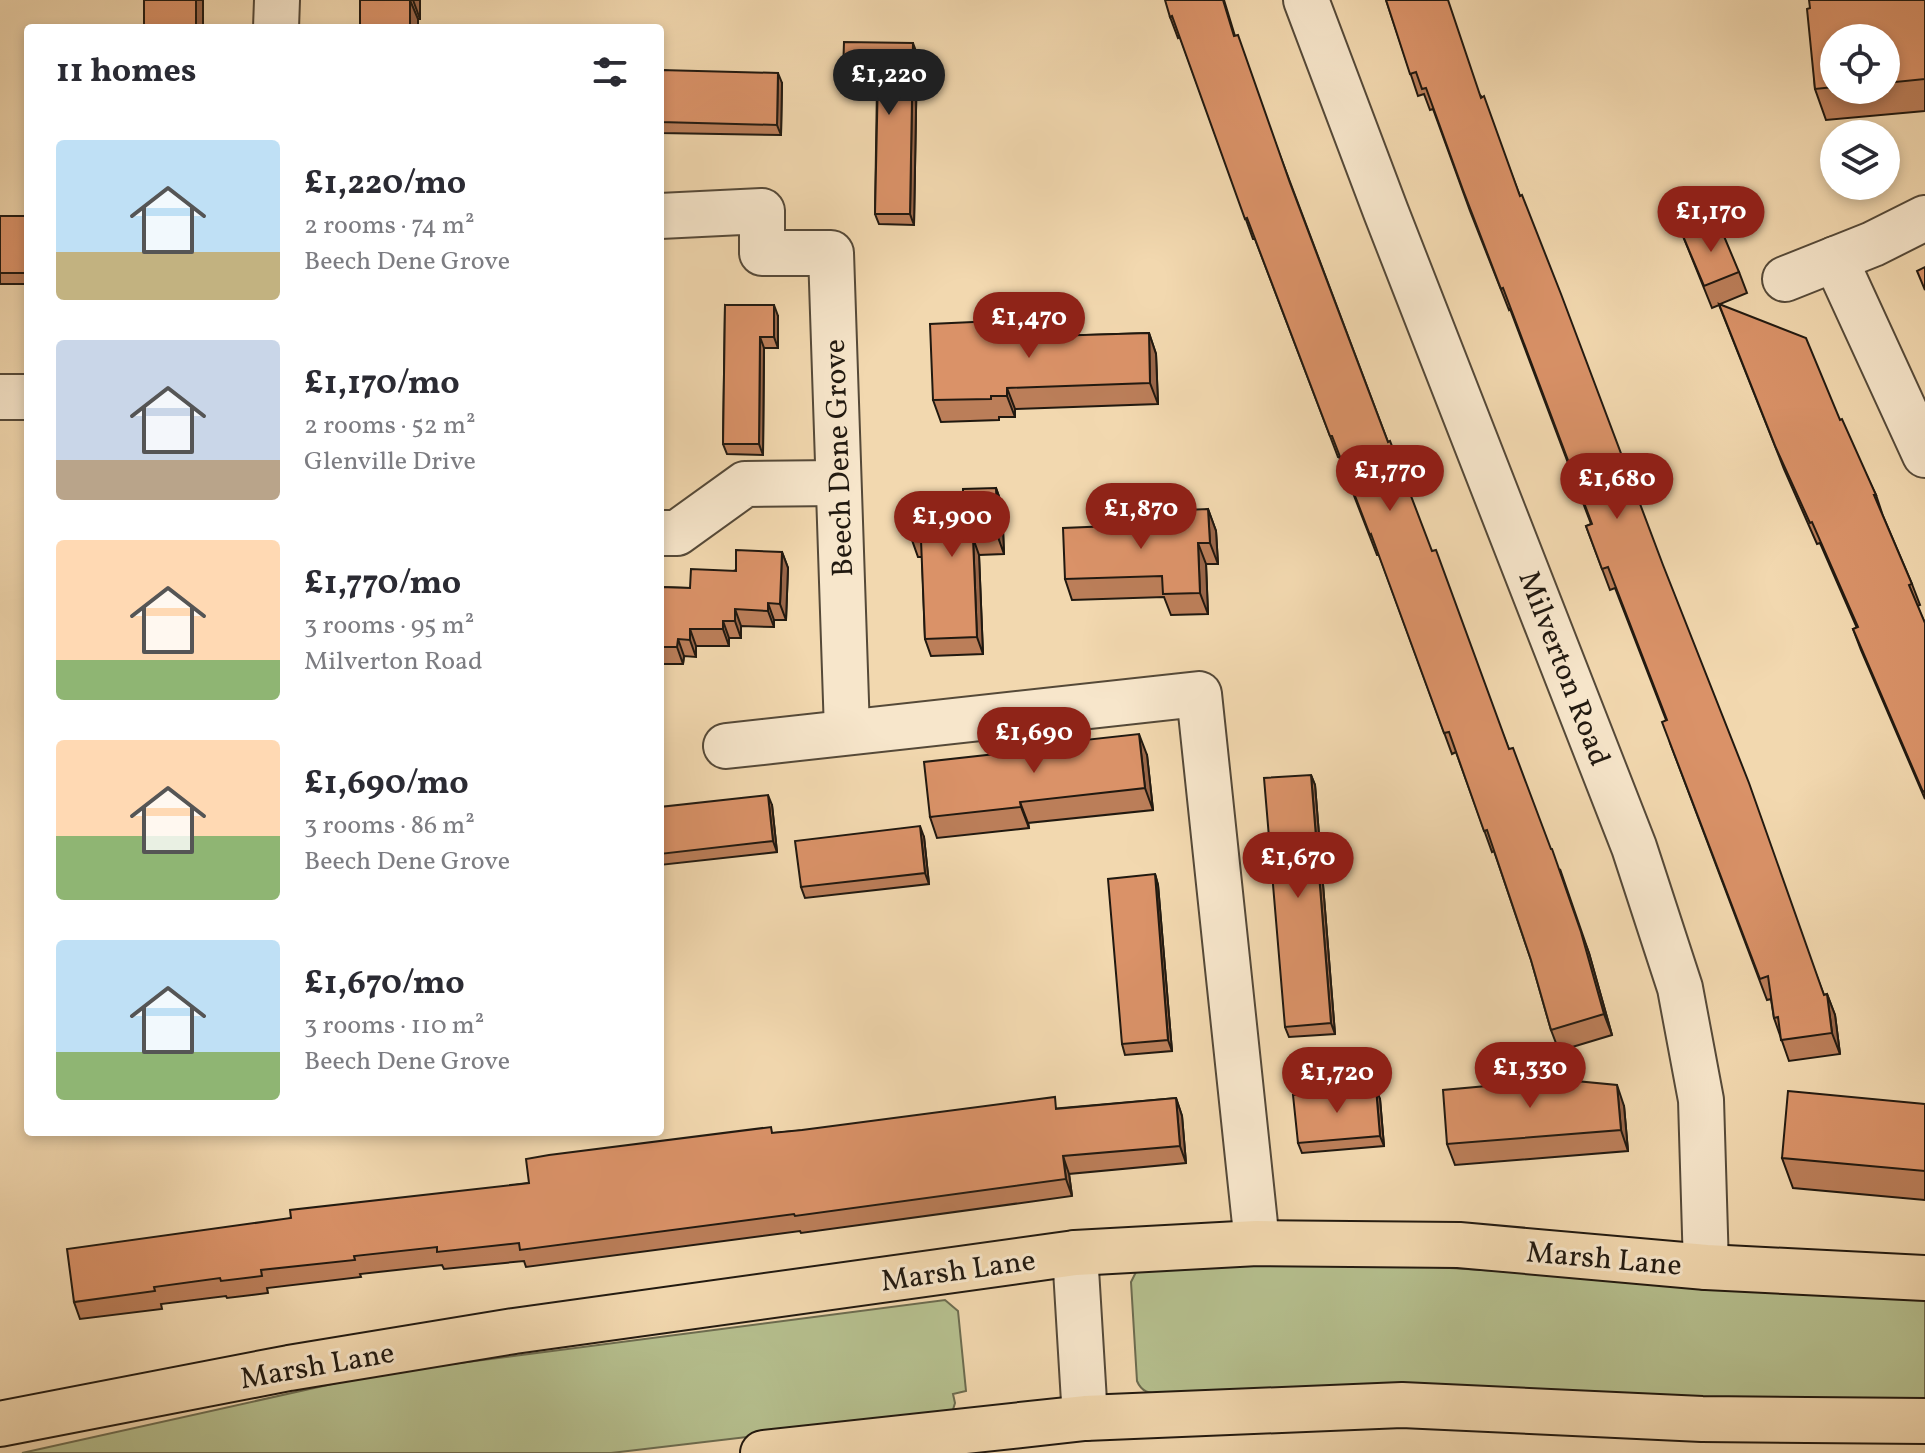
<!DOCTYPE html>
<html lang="en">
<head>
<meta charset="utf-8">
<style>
	:root { --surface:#fff; --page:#f7f7f7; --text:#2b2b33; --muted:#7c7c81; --accent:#8f2418 }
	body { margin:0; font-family:Vollkorn,serif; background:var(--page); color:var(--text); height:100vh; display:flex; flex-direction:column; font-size:30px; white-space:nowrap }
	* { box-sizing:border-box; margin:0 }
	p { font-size:26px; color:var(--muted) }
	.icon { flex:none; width:44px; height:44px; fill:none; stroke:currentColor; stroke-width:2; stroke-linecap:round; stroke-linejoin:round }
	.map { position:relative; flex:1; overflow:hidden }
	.sheet { position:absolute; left:24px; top:24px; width:640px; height:1112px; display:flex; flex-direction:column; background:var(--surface); border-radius:8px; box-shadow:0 4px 12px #0003 }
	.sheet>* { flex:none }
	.tools { position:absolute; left:1820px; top:24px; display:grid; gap:16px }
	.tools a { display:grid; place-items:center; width:80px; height:80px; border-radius:50%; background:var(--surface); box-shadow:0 4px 12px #0003; font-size:40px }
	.price { position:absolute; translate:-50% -68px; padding:0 18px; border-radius:28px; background:var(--accent); color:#fff; font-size:26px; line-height:52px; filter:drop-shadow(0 2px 4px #0008) }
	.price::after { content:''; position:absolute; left:50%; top:48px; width:24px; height:18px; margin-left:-12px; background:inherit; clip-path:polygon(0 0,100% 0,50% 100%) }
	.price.current { background:#222; color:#fff }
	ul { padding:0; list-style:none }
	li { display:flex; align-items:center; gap:24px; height:200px; padding:0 32px }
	li span { display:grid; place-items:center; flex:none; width:224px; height:160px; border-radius:8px; color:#555 }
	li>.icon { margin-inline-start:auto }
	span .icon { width:96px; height:96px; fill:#fffc; stroke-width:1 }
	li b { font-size:34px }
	h2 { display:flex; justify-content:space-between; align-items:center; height:96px; padding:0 32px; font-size:34px }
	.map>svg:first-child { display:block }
	.green { fill:#b6c08f; stroke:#6c6c50; stroke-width:2 }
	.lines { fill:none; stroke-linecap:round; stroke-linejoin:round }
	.minor-casing { stroke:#554938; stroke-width:48 }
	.major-casing { stroke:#211910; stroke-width:48 }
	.minor { stroke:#f7e6cb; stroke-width:44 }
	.major { stroke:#f2d8af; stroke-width:44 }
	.wall { fill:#bb7e59; stroke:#211910; stroke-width:2; fill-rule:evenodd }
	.shaded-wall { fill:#996649; stroke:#211910; stroke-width:2 }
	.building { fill:#da9268; stroke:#211910; stroke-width:2 }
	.labels { text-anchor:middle; stroke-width:6; stroke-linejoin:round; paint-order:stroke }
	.street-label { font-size:30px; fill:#211910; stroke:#f7e6cb }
</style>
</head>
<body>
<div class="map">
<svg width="1925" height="1453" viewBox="0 0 1925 1453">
	<rect width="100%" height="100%" fill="#f2d8af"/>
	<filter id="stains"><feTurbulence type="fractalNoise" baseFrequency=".0025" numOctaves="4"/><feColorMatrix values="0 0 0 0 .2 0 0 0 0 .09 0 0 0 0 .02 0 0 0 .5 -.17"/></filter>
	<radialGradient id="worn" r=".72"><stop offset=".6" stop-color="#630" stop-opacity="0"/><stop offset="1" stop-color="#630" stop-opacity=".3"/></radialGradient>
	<!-- green -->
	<g class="green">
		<path d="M1354,1262L1786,1289L1925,1295V1404L1162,1394C1150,1393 1142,1393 1137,1381L1131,1282L1136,1272L1145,1267Z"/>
		<polygon points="945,1300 958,1311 966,1391 953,1394 955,1403 952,1413 611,1453 22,1453 341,1382 405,1370"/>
	</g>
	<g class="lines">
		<defs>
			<g id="minor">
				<polyline points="1306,0 1386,212 1634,847 1680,988 1701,1100 1706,1267"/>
				<polyline points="276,28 277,0"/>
				<polyline points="660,216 762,211 762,253 831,253 847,731"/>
				<polyline points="1835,259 1925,455"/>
				<polyline points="1785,279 1873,244 1925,218"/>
				<polyline points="0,397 28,397"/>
				<polyline points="660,533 677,533 745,484 838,483"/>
				<polyline points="726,746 1199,694 1257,1243"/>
				<polyline points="1075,1253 1085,1418"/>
			</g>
			<g id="major">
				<polyline points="0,1424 289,1368 514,1331 1075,1253 1257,1243 1459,1245 1706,1267 1925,1278"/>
				<polyline points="763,1453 1085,1418 1402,1405 1702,1419 1925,1421"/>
			</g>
		</defs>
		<!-- minor casing -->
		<use href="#minor" class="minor-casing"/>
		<!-- major casing -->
		<use href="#major" class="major-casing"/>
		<!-- minor -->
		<use href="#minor" class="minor"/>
		<!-- major -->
		<use href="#major" class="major"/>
	</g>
	<!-- wall -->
	<g class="wall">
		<polygon points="360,0 420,0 420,19 418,19 418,28 360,28"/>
		<polygon points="1224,0 1235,36 1388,442 1589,953 1612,1035 1559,1051 1551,1030 1531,960 1494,851 1492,852 1456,752 1452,754 1379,555 1377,555 1339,457 1338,457 1255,239 1253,239 1180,37 1178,38 1170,17"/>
		<polygon points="1386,0 1482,97 1520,196 1824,995 1827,994 1835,1015 1840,1054 1789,1061 1774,1018 1771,999 1767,1000 1670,743 1666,720 1615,588 1610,590 1586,526 1591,524 1510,309 1509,310 1470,211 1433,109 1430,110 1424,94 1418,96"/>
		<path d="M1925,0V111L1826,120L1815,89L1810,8ZM1834,38H1886V90H1834Z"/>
		<polygon points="917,54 914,225 879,224 875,214 877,86 847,85 843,74"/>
		<polygon points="660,70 782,83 781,135 660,133"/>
		<rect x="0" y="216" width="28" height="68"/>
		<polygon points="1683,236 1739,272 1747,293 1720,304 1840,420 1876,495 1883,516 1912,584 1920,605 1917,606 1925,623 1925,799 1861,650 1853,629 1857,628 1820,543 1817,544 1784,469 1719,305 1712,308"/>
		<polygon points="725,305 778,316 778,348 764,348 763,455 727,454 723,444"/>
		<polygon points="1149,333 1156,354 1158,404 1015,409 1015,417 999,417 999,420 941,422 933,400 1023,337"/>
		<polygon points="996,488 1002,505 1004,554 979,555 983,654 931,656 925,639 922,557 918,557 912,540 963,501"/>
		<polygon points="1208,509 1216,531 1218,564 1206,564 1208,614 1171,615 1164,597 1072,600 1065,579 1160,524"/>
		<polygon points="782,552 788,568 786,620 774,620 774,627 741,626 741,638 729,638 729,646 696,646 696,657 684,656 683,664 660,664 660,587 690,588"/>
		<polygon points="1147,755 1153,810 1028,823 1029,828 937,838 930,817"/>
		<polygon points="1311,775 1315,785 1335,1034 1289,1037 1285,1027"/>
		<polygon points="772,805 777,852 660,865 660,807"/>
		<polygon points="924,837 929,884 805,898 801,887"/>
		<polygon points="1155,874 1158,885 1172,1051 1125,1055 1122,1044"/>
		<polygon points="1577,1081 1624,1106 1628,1151 1455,1165 1447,1144"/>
		<polygon points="1176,1098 1182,1116 1186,1163 1069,1174 1072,1196 801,1233 800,1231 526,1267 524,1261 444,1269 442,1265 360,1274 361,1277 267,1288 268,1293 227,1298 226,1296 161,1304 162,1309 80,1319 74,1302 291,1218 529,1183 773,1133"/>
		<polygon points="1380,1099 1384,1146 1302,1153 1298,1143"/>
		<polygon points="1925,1104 1925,1200 1793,1188 1782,1158"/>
	</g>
	<!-- shaded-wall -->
	<g class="shaded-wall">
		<rect x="196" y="0" width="7" height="28"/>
		<polygon points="410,0 418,19 418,28 410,28"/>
		<polygon points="413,0 420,0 420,19"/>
		<polygon points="913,43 917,54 914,225 910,214"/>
		<polygon points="778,73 782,83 781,135 777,125"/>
		<polygon points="774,305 778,316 778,348 774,337"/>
		<polygon points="1017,320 1024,342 1017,337"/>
		<polygon points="1149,333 1156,354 1158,404 1150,383"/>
		<polygon points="760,337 764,348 763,455 759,444"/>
		<polygon points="1007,388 1015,409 1015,417 1007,396"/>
		<polygon points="996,488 1002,505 1004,554 998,537"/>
		<polygon points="1208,509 1216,531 1218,564 1210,543"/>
		<polygon points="973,538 979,555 983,654 977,637"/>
		<polygon points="1198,543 1206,564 1208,614 1200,593"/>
		<polygon points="782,552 788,568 786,620 780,604"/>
		<polygon points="768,603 774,620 774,627 768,611"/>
		<polygon points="735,609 741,626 741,638 735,621"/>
		<polygon points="723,621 729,638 729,646 723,629"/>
		<polygon points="690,629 696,646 696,657 690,640"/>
		<polygon points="678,639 684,656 683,664 677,647"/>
		<polygon points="1139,734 1147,755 1153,810 1145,788"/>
		<polygon points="1311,775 1315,785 1335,1034 1331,1023"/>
		<polygon points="768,795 772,805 777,852 773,841"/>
		<polygon points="1020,802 1028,823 1029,828 1021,807"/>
		<polygon points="920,826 924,837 929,884 925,873"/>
		<polygon points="1560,869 1589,953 1612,1035 1604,1014"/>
		<polygon points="1155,874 1158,885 1172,1051 1168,1040"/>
		<polygon points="1827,994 1835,1015 1840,1054 1832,1033"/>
		<polygon points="1617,1085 1624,1106 1628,1151 1621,1130"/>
		<polygon points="1376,1088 1380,1099 1384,1146 1380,1136"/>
		<polygon points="1176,1098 1182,1116 1186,1163 1180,1146"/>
		<polygon points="1063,1156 1069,1174 1072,1196 1066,1179"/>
	</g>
	<!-- building -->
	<g class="building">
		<rect x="144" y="0" width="52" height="28"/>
		<rect x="360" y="0" width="50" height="28"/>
		<polygon points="1165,0 1223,0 1234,36 1238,35 1290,183 1388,442 1390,441 1432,551 1436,550 1509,749 1513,748 1551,849 1552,849 1581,932 1604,1014 1551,1030 1531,960 1487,830 1484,831 1449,732 1444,733 1371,534 1370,535 1332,436 1330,436 1247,218 1245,219 1172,16 1170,17"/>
		<polygon points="1386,0 1448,0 1481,98 1484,96 1520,196 1522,195 1561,294 1663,565 1749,783 1824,995 1827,994 1832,1033 1781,1040 1778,1017 1774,1018 1768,976 1760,979 1662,722 1667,720 1608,567 1602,569 1586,526 1592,524 1503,288 1501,289 1463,190 1426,88 1422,89 1416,72 1410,74"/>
		<polygon points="1809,0 1925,0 1925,79 1886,83 1886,38 1834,38 1834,87 1815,89 1807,9 1810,8"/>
		<polygon points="844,42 913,43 910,214 875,214 878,75 843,74"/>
		<polygon points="660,70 778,73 777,125 660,122"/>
		<rect x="0" y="216" width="28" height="57"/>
		<polygon points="1718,222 1739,272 1704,286 1683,236"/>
		<polygon points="1925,267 1925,290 1917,271"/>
		<polygon points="1719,304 1806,338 1840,420 1842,419 1876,495 1874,495 1912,584 1909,585 1925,623 1925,791 1923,792 1853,629 1858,627 1812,522 1810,523 1776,448"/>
		<polygon points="725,305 774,305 774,337 760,337 759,444 723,444"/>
		<polygon points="1017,320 1017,337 1149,333 1150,383 1007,388 1007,396 991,396 991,399 933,400 930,324"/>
		<polygon points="996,488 998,537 973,538 977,637 925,639 921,540 912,540 910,503 963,501 963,489"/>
		<polygon points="1208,509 1210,543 1198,543 1200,593 1163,594 1162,576 1065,579 1063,528 1160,524 1160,511"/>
		<polygon points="736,550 782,552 780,604 768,603 768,611 735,609 735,621 723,621 723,629 690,629 690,640 678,639 677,647 660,647 660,587 690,588 691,569 736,571"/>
		<polygon points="1139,734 1145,788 1020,802 1021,807 930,817 924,762 1049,748 1048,744"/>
		<polygon points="1311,775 1331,1023 1285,1027 1264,778"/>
		<polygon points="768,795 773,841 660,854 660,807"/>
		<polygon points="920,826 925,873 801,887 795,841"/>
		<polygon points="1155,874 1168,1040 1122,1044 1108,879"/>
		<polygon points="1575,1078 1576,1081 1617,1085 1621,1130 1447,1144 1443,1090"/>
		<polygon points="1376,1088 1380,1136 1298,1143 1293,1095"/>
		<polygon points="1788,1091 1925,1104 1925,1171 1782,1158"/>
		<polygon points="1055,1097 1056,1109 1176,1098 1180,1146 1063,1156 1066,1179 795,1216 794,1214 520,1250 519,1243 437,1252 437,1247 354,1256 355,1260 261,1270 262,1276 221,1281 220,1278 154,1287 155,1291 74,1302 67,1249 291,1218 290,1210 529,1183 526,1159 549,1155 771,1127 772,1133 802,1130"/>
	</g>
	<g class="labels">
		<!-- street labels -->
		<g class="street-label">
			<text transform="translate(838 458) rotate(-92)" y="10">Beech Dene Grove</text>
			<text transform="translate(1565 668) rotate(69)" y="10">Milverton Road</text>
			<text transform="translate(1604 1258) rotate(5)" y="10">Marsh Lane</text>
			<text transform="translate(958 1270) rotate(-8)" y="10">Marsh Lane</text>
			<text transform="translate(317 1365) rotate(-10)" y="10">Marsh Lane</text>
		</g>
	</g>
	<rect width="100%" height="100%" filter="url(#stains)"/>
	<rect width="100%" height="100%" fill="url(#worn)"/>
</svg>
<div class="tools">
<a><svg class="icon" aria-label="locate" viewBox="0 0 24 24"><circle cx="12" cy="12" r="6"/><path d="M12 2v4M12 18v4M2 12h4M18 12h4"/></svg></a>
<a><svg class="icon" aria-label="layers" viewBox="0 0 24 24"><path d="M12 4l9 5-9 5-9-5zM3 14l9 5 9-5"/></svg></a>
</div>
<b class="price current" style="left:889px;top:117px">£1,220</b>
<b class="price" style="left:1711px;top:254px">£1,170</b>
<b class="price" style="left:1029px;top:360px">£1,470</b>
<b class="price" style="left:1390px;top:513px">£1,770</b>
<b class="price" style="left:1617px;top:521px">£1,680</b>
<b class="price" style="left:1141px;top:551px">£1,870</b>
<b class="price" style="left:952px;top:559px">£1,900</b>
<b class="price" style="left:1034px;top:775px">£1,690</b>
<b class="price" style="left:1298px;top:900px">£1,670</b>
<b class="price" style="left:1530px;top:1110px">£1,330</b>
<b class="price" style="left:1337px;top:1115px">£1,720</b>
<section class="sheet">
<h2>11 homes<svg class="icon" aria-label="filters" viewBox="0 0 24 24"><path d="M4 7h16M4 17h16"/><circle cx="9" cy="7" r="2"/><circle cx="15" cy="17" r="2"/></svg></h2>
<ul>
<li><span style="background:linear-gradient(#bfe0f5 70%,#c2b280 0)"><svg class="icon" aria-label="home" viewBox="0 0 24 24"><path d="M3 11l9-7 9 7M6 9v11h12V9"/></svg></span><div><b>£1,220/mo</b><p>2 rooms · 74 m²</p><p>Beech Dene Grove</p></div></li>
<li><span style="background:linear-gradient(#c9d6e8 75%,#b9a48a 0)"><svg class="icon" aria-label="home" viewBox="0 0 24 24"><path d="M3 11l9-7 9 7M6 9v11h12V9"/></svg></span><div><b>£1,170/mo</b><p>2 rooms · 52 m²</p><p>Glenville Drive</p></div></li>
<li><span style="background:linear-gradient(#ffd9b3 75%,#8fb573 0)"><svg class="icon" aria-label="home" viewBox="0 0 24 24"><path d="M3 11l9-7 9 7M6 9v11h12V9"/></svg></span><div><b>£1,770/mo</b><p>3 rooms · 95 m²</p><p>Milverton Road</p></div></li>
<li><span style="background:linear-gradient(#ffd9b3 60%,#8fb573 0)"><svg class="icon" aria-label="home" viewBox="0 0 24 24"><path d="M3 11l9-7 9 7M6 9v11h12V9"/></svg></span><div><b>£1,690/mo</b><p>3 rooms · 86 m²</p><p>Beech Dene Grove</p></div></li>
<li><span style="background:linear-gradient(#bfe0f5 70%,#8fb573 0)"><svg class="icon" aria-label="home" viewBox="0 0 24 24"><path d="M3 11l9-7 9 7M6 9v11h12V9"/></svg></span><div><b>£1,670/mo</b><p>3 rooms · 110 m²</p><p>Beech Dene Grove</p></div></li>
</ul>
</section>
</div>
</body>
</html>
